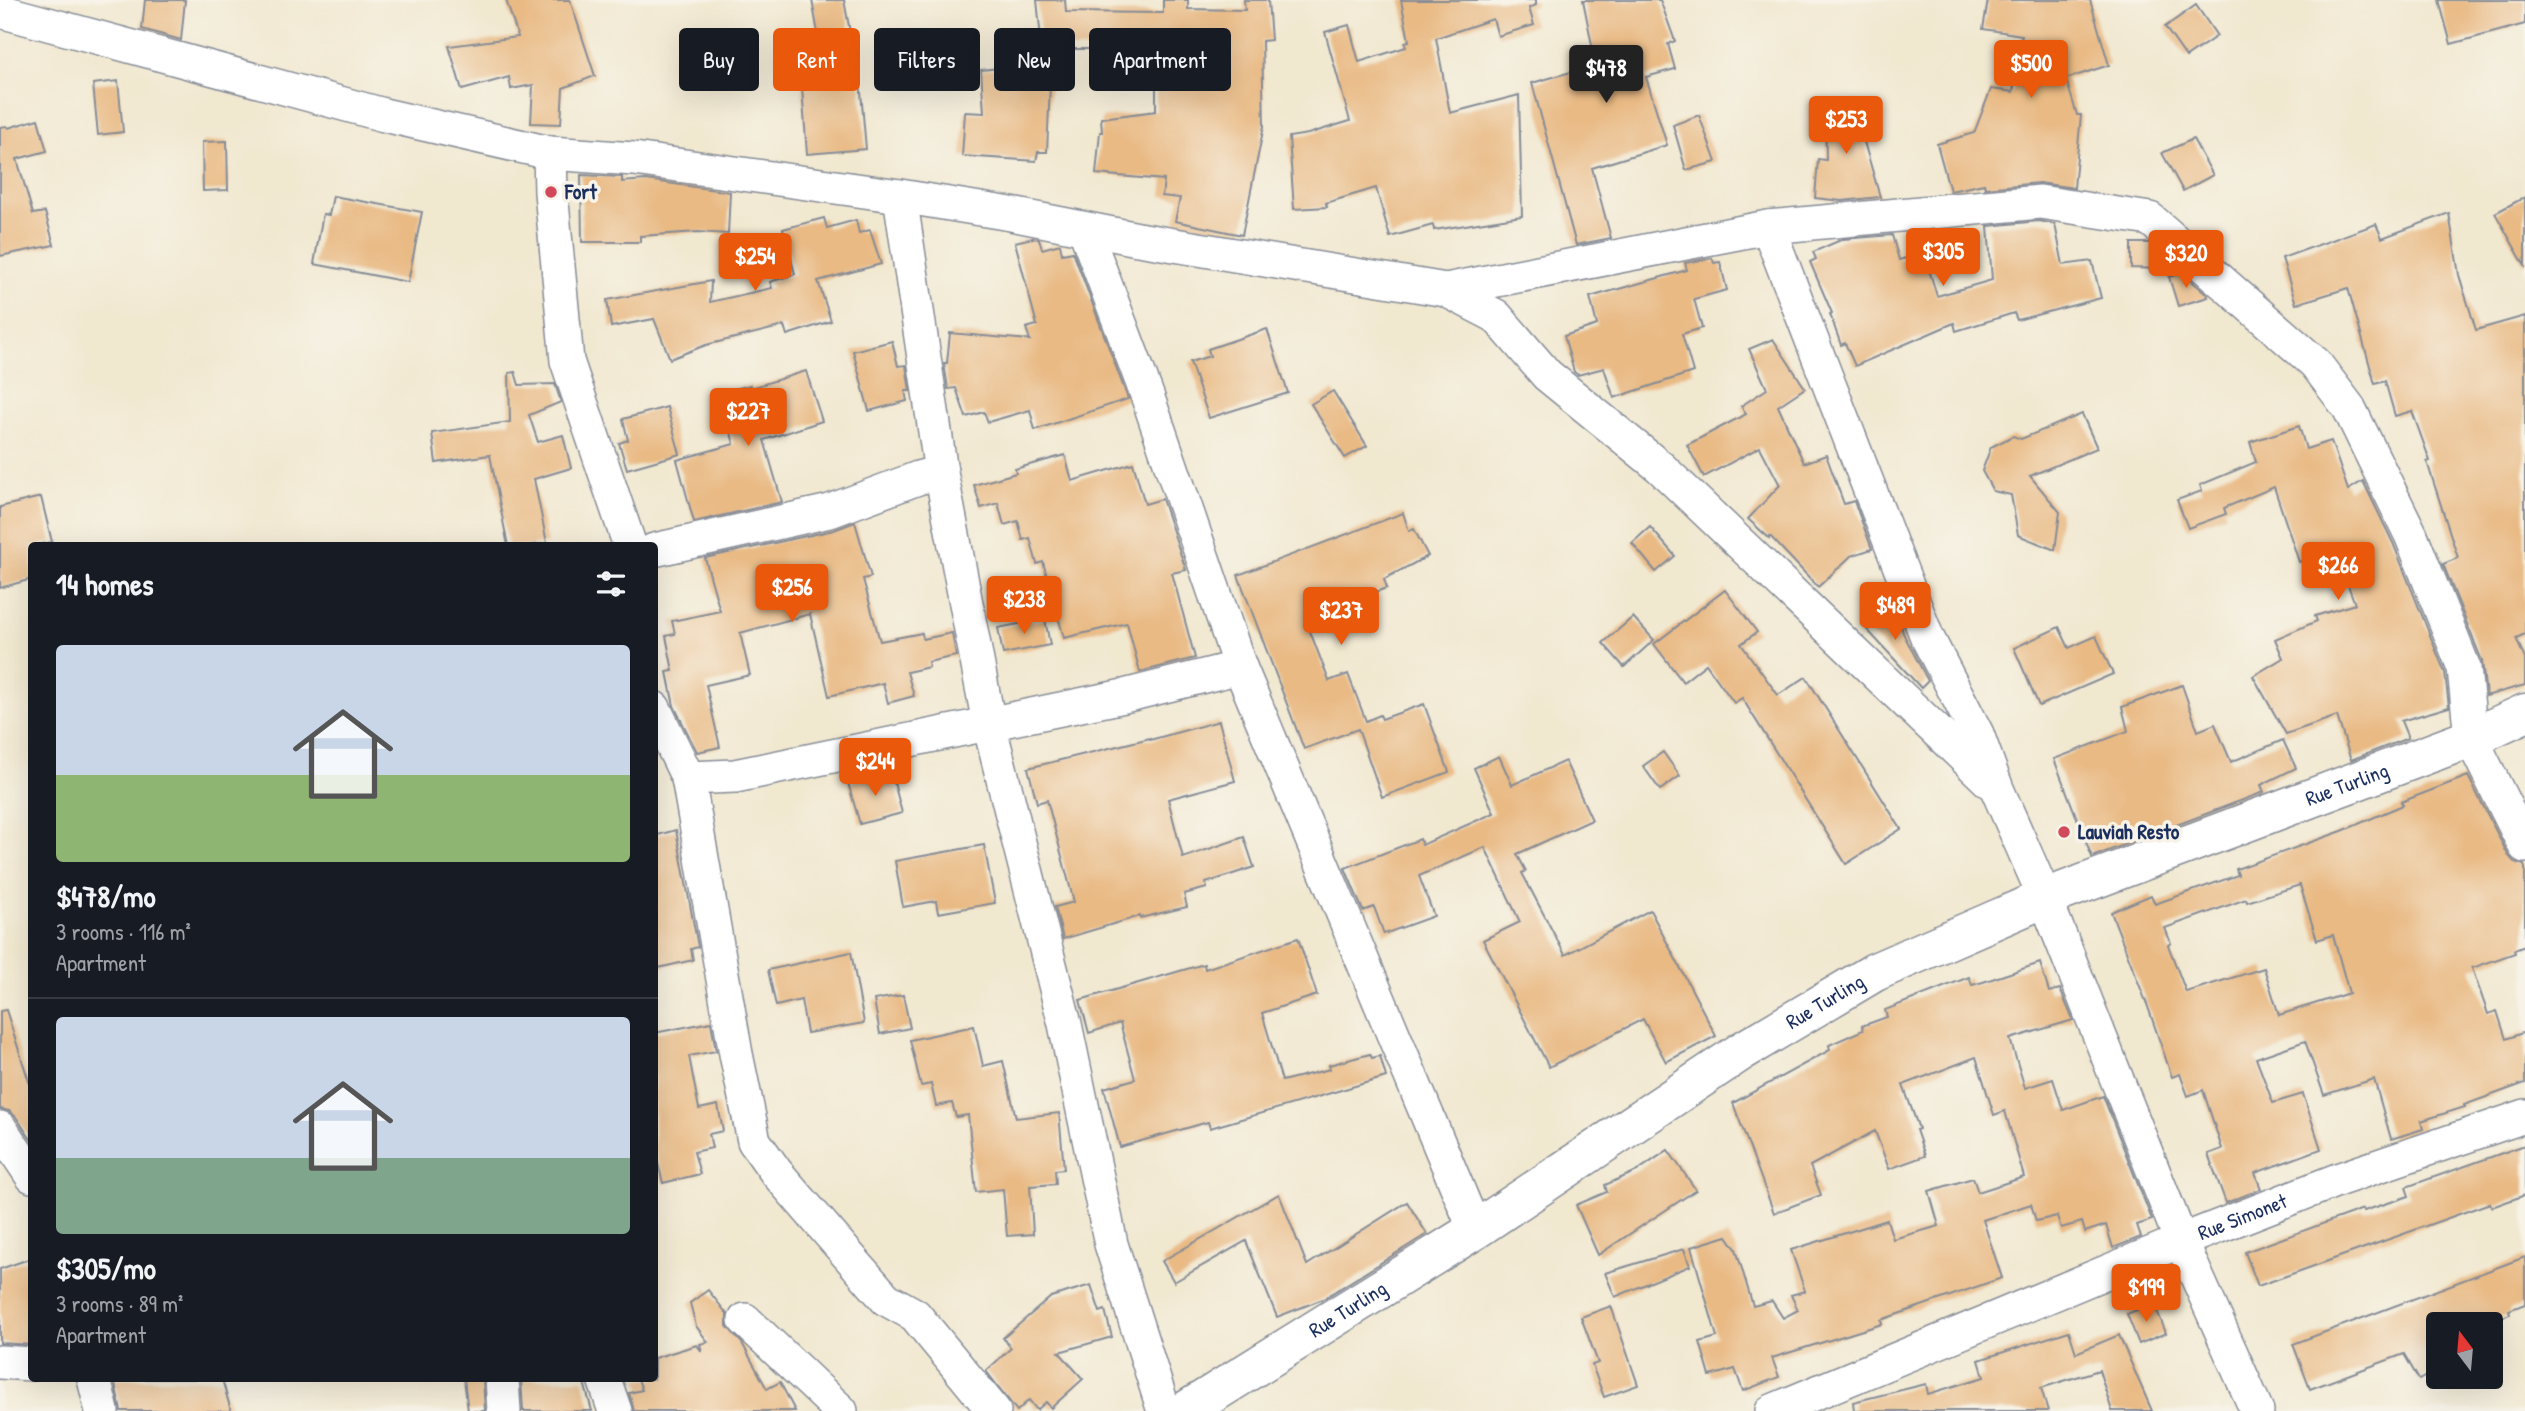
<!DOCTYPE html>
<html lang="en">
<head>
<meta charset="utf-8">
<style>
	:root { --surface:#171b24; --page:#20242c; --text:#f1f3f6; --muted:#9ea1a6; --line:#363941; --accent:#ea580c }
	body { margin:0; font-family:"Patrick Hand",sans-serif; background:var(--page); color:var(--text); height:100vh; display:flex; flex-direction:column; font-size:26px; white-space:nowrap }
	* { box-sizing:border-box; margin:0 }
	p { font-size:23px; color:var(--muted) }
	.icon { flex:none; width:38px; height:38px; fill:none; stroke:currentColor; stroke-width:2; stroke-linecap:round; stroke-linejoin:round }
	.map { position:relative; flex:1; overflow:hidden }
	.panel { position:absolute; left:28px; top:542px; width:630px; height:840px; display:flex; flex-direction:column; background:var(--surface); border-radius:7px; box-shadow:0 7px 28px #0002 }
	.panel>* { flex:none }
	.hud { position:absolute; left:679px; top:28px; width:665px; height:63px; display:flex; gap:14px }
	.needle { width:46px; rotate:344deg }
	.controls { position:absolute; left:2426px; top:1312px; display:grid; gap:14px }
	.controls a { display:grid; place-items:center; width:77px; height:77px; border-radius:7px; background:var(--surface); box-shadow:0 7px 28px #0002; font-size:35px }
	.price { position:absolute; translate:-50% -60px; padding:0 16px; border-radius:7px; background:var(--accent); color:#fff; font-size:23px; line-height:46px; filter:drop-shadow(0 2px 4px #0008) }
	.price::after { content:''; position:absolute; left:50%; top:42px; width:21px; height:16px; margin-left:-10px; background:inherit; clip-path:polygon(0 0,100% 0,50% 100%) }
	.price.active { background:#222; color:#fff }
	ul { padding:0; list-style:none }
	li { display:grid; align-content:center; gap:14px; height:371px; padding:0 28px }
	li+li { border-top:2px solid var(--line) }
	li span { display:grid; place-items:center; height:217px; border-radius:7px; color:#555 }
	li>.icon { margin-inline-start:auto }
	span .icon { width:126px; height:126px; fill:#fffc; stroke-width:1 }
	li b { font-size:30px }
	h2 { display:flex; justify-content:space-between; align-items:center; height:84px; padding:0 28px; font-size:30px }
	.pill { padding:0 24px; border-radius:7px; background:var(--surface); box-shadow:0 7px 28px #0002; font-size:24px; line-height:63px }
	.pill.active { background:var(--accent); color:#fff }
	.map>svg:first-child { display:block }
	.building { fill:#e9ba84; fill-rule:evenodd }
	.lines { fill:none; stroke-linecap:round; stroke-linejoin:round }
	.street-casing { stroke:#868c97; stroke-width:36 }
	.secondary-casing { stroke:#868c97; stroke-width:41 }
	.street { stroke:#fff; stroke-width:33 }
	.secondary { stroke:#fff; stroke-width:38 }
	.poi-dot { fill:#d1495b; stroke:#f7f3e8; stroke-width:2.5 }
	.labels { text-anchor:middle; stroke-width:7; stroke-linejoin:round; paint-order:stroke }
	.poi-label { font-size:21px; font-weight:bold; fill:#1b2f5e; stroke:#f7f3e8; text-anchor:start }
	.street-label { font-size:21px; fill:#1b2f5e; stroke:#f7f3e8 }
</style>
</head>
<body>
<div class="map">
<svg width="2525" height="1411" viewBox="0 0 2525 1411">
	<rect width="100%" height="100%" fill="#f7f3e8"/>
	<filter id="ink" filterUnits="userSpaceOnUse"><feTurbulence type="fractalNoise" baseFrequency=".0143" numOctaves="2"/><feDisplacementMap in="SourceGraphic" scale="14" xChannelSelector="R" yChannelSelector="G"/><feConvolveMatrix kernelMatrix="1 2 1 2 8 2 1 2 1" color-interpolation-filters="sRGB"/></filter>
	<filter id="wash" filterUnits="userSpaceOnUse"><feTurbulence type="fractalNoise" baseFrequency=".00686" numOctaves="4" result="noise"/><feDisplacementMap in="SourceGraphic" scale="28" xChannelSelector="R" yChannelSelector="G"/><feGaussianBlur stdDeviation="1.57" result="paint"/><feColorMatrix in="noise" values="0 0 0 0 0 0 0 0 0 0 0 0 0 0 0 0 0 1.4 0 .05"/><feComposite in="paint" operator="in"/></filter>
	<g filter="url(#wash)">
		<rect width="100%" height="100%" fill="#f1e8d0"/>
		<g id="blocks">
			<!-- building -->
			<g class="building">
				<polygon points="145,0 185,0 181,40 142,29"/>
				<polygon points="506,0 570,0 595,76 563,88 561,124 531,123 533,85 511,89 509,77 462,90 449,46 518,37"/>
				<polygon points="812,0 844,0 857,69 859,69 866,149 807,154 801,74 825,72"/>
				<polygon points="1037,0 1065,0 1066,12 1163,13 1163,0 1188,0 1188,9 1245,10 1244,0 1268,0 1271,40 1262,41 1264,126 1242,235 1175,221 1180,198 1162,196 1164,180 1096,174 1100,132 1102,132 1101,118 1156,111 1156,49 1042,49"/>
				<polygon points="1401,0 1536,0 1536,5 1529,8 1534,25 1498,36 1493,19 1436,38 1450,113 1519,95 1522,216 1434,230 1433,225 1390,237 1376,188 1326,203 1327,207 1294,209 1289,137 1308,134 1350,121 1325,32 1349,25 1359,62 1406,47 1405,42 1409,41"/>
				<polygon points="1583,0 1660,0 1675,41 1668,44 1675,69 1646,77 1667,145 1592,168 1611,238 1576,245 1532,83 1596,65"/>
				<polygon points="1988,0 2090,0 2109,65 2066,79 2077,115 2081,115 2074,188 2039,183 1985,188 1984,184 1950,191 1937,144 1974,133 1991,89 2013,92 2022,35 1983,29"/>
				<polygon points="2439,0 2525,0 2525,24 2451,44"/>
				<polygon points="2196,5 2217,36 2186,57 2165,27"/>
				<polygon points="1046,55 1050,84 1047,152 1038,152 1036,161 962,156 965,112 984,113 981,70 1009,67 1008,60"/>
				<polygon points="118,81 123,132 98,135 93,84"/>
				<polygon points="1825,105 1865,105 1872,133 1862,135 1880,197 1842,201 1815,198 1818,159 1826,160"/>
				<polygon points="1699,115 1716,162 1686,170 1673,125"/>
				<polygon points="38,119 47,151 17,159 33,214 45,212 54,245 0,256 0,127 7,126 8,128"/>
				<polygon points="2193,139 2213,175 2183,191 2162,153"/>
				<polygon points="227,141 228,190 203,191 202,142"/>
				<polygon points="581,175 622,177 622,182 646,180 730,192 728,234 698,232 640,236 640,242 582,242"/>
				<polygon points="333,196 422,212 408,282 314,264 323,214 329,215"/>
				<polygon points="2525,197 2525,266 2495,213"/>
				<polygon points="2449,213 2459,275 2476,330 2525,316 2525,634 2516,638 2525,659 2525,685 2486,696 2482,661 2443,564 2458,558 2427,462 2430,461 2412,411 2395,416 2385,381 2375,384 2348,288 2296,304 2282,258 2376,224 2382,238"/>
				<polygon points="824,218 827,228 856,220 859,233 870,230 881,264 818,281 831,321 787,335 784,326 706,345 670,359 654,319 611,327 607,300 711,281 710,302 772,288 770,282 795,274 783,229"/>
				<polygon points="2039,221 2055,224 2063,265 2092,261 2101,298 2017,320 2014,313 1956,331 1954,323 1855,366 1845,343 1841,345 1830,314 1832,313 1810,262 1816,259 1813,252 1843,239 1892,235 1899,260 1924,253 1937,296 1992,280 1988,226"/>
				<polygon points="1032,238 1039,239 1042,249 1060,244 1062,254 1073,252 1128,399 1035,430 1030,410 988,422 984,412 966,417 956,388 948,389 944,363 947,363 950,333 1030,340 1026,328 1037,325 1015,242"/>
				<polygon points="2131,243 2149,243 2165,258 2165,269 2131,268"/>
				<polygon points="1712,258 1714,263 1720,262 1727,290 1694,299 1702,328 1682,334 1693,372 1614,398 1604,368 1578,375 1574,372 1564,336 1597,325 1590,297 1687,270 1685,263"/>
				<polygon points="2182,273 2207,294 2208,297 2178,306 2169,277"/>
				<polygon points="1267,329 1288,393 1209,418 1190,362 1210,356 1208,349"/>
				<polygon points="1773,339 1805,388 1778,406 1804,463 1826,455 1844,504 1854,501 1872,549 1851,556 1818,587 1770,536 1769,538 1748,519 1780,485 1760,447 1704,477 1687,445 1746,414 1741,406 1767,389 1749,349"/>
				<polygon points="892,341 898,366 906,365 910,391 905,391 907,401 869,411 853,351"/>
				<polygon points="806,371 822,421 764,440 782,502 694,522 677,460 734,444 720,393 750,385 751,388"/>
				<polygon points="515,372 519,385 555,384 561,402 529,415 538,442 563,435 571,468 534,479 547,543 528,546 508,546 490,455 436,463 432,433 510,422 509,373"/>
				<polygon points="1333,391 1367,446 1345,458 1311,404"/>
				<polygon points="667,407 680,454 627,469 619,443 628,440 623,419"/>
				<polygon points="2082,414 2097,448 2030,476 2060,512 2055,550 2018,535 2011,495 1993,491 1982,471 1991,447 2013,436 2021,439"/>
				<polygon points="2299,426 2306,449 2331,441 2348,490 2363,481 2393,543 2445,673 2449,707 2401,721 2408,738 2351,760 2337,716 2286,734 2253,676 2283,658 2275,639 2317,621 2315,616 2355,604 2335,550 2299,562 2274,487 2224,508 2226,514 2188,528 2177,500 2202,491 2200,485 2256,462 2250,442"/>
				<polygon points="1065,455 1072,481 1133,463 1145,504 1162,499 1186,570 1172,573 1195,658 1140,672 1127,623 1064,638 1043,562 1037,564 1030,538 1023,540 1018,521 1004,525 998,503 981,508 974,485 1016,473 1015,469"/>
				<polygon points="41,497 52,542 32,546 32,579 0,588 0,507"/>
				<polygon points="1403,513 1409,531 1414,529 1428,556 1384,579 1387,588 1305,618 1329,681 1348,674 1366,721 1380,715 1382,719 1424,704 1449,772 1382,797 1358,729 1304,749 1238,575"/>
				<polygon points="855,522 871,577 863,579 880,641 922,633 923,639 952,633 956,656 928,662 929,667 907,672 914,696 888,703 883,683 829,696 810,614 740,633 750,675 706,685 720,747 697,752 674,706 667,672 673,671 666,636 675,634 672,621 720,611 705,558 834,530"/>
				<polygon points="1650,527 1675,556 1656,572 1632,543"/>
				<polygon points="1725,590 1757,632 1741,644 1778,695 1806,677 1901,829 1846,864 1742,698 1734,703 1706,664 1683,682 1654,644"/>
				<polygon points="1894,606 1904,635 1928,681 1921,688 1861,623 1878,608 1884,614"/>
				<polygon points="1633,617 1654,640 1624,667 1603,643"/>
				<polygon points="1045,619 1050,645 1003,654 998,628"/>
				<polygon points="2059,627 2069,648 2096,636 2113,674 2039,706 2014,648"/>
				<polygon points="2182,685 2198,731 2215,724 2231,762 2283,740 2296,768 2261,785 2264,792 2092,857 2054,759 2128,731 2122,707"/>
				<polygon points="1219,721 1235,781 1168,799 1183,858 1244,837 1254,867 1206,883 1207,888 1184,894 1187,907 1140,918 1140,916 1063,939 1055,907 1074,902 1047,800 1037,803 1028,768 1150,738 1150,740"/>
				<polygon points="1663,752 1680,776 1660,790 1643,766"/>
				<polygon points="1499,756 1512,785 1565,761 1592,820 1517,854 1526,871 1522,873 1565,955 1650,910 1716,1036 1666,1062 1643,1019 1549,1067 1483,940 1520,922 1485,847 1419,876 1434,916 1384,934 1374,907 1363,911 1345,868 1420,839 1422,845 1494,813 1474,768"/>
				<polygon points="891,771 902,813 860,824 848,783"/>
				<path d="M2468,776L2508,855L2514,862L2524,865L2525,868V946L2514,950L2515,953L2472,968L2488,1014L2497,1011L2506,1039L2525,1032V1083L2464,1105L2465,1107L2421,1121L2423,1129L2391,1139L2374,1079L2324,1095L2305,1041L2256,1058L2273,1103L2303,1094L2321,1149L2255,1173L2261,1189L2226,1203L2208,1154L2222,1149L2203,1090L2188,1096L2180,1074L2172,1077L2148,1007L2111,912L2151,895L2155,904L2238,875L2236,869L2342,831L2403,805L2401,802ZM2300,885L2317,940L2333,935L2349,993L2279,1015L2264,968L2186,992L2168,945L2171,943L2165,928L2246,899L2247,902Z"/>
				<polygon points="676,830 698,947 691,949 693,960 654,969 654,836"/>
				<polygon points="984,845 995,903 938,913 936,901 903,907 895,861"/>
				<polygon points="1298,938 1317,995 1262,1013 1282,1081 1330,1069 1329,1065 1370,1054 1372,1058 1380,1056 1386,1077 1210,1128 1208,1122 1120,1147 1104,1088 1135,1079 1120,1023 1089,1033 1080,1000 1204,964 1205,969"/>
				<polygon points="851,952 864,1023 807,1033 801,1000 776,1006 768,970"/>
				<polygon points="2040,963 2049,992 2060,989 2073,1020 2010,1039 2025,1088 2053,1079 2063,1110 2103,1096 2152,1220 2137,1225 2141,1237 2113,1248 2106,1225 2085,1232 2082,1222 2061,1228 2057,1216 2036,1221 2031,1204 1983,1220 2002,1278 1881,1320 1882,1324 1772,1358 1779,1377 1743,1391 1735,1369 1710,1376 1700,1342 1717,1337 1691,1247 1727,1236 1736,1249 1753,1306 1772,1301 1783,1318 1798,1310 1791,1295 1805,1291 1791,1250 1887,1220 1893,1239 1939,1226 1929,1191 1973,1178 1978,1192 2024,1177 2005,1111 1994,1115 1976,1057 1903,1085 1919,1129 1916,1130 1925,1156 1889,1169 1875,1131 1810,1166 1821,1195 1774,1213 1733,1103 1830,1050 1829,1045 1863,1030 1862,1026 1887,1017 1885,1010 1969,977 1972,985 1983,982"/>
				<polygon points="903,995 910,1028 880,1034 874,1000"/>
				<polygon points="6,1010 32,1091 32,1141 16,1117 9,1111 0,1109 0,1011"/>
				<polygon points="711,1022 716,1051 689,1056 699,1109 718,1105 723,1131 709,1134 712,1148 694,1152 700,1174 663,1183 654,1148 654,1033"/>
				<polygon points="974,1026 983,1066 1003,1061 1016,1118 1059,1113 1064,1169 1055,1170 1056,1184 1030,1186 1033,1234 1007,1236 1003,1189 976,1192 968,1115 956,1117 952,1103 936,1106 931,1084 921,1086 910,1040"/>
				<polygon points="2525,1145 2525,1195 2492,1207 2490,1203 2258,1286 2245,1252 2363,1209 2364,1211 2409,1196 2406,1187"/>
				<polygon points="1668,1150 1696,1190 1598,1255 1576,1205 1607,1192 1605,1185 1637,1171"/>
				<polygon points="1279,1194 1307,1265 1407,1202 1427,1234 1323,1299 1277,1317 1246,1241 1174,1282 1162,1261"/>
				<polygon points="1684,1249 1690,1266 1615,1297 1605,1273"/>
				<polygon points="2525,1257 2525,1304 2509,1310 2510,1314 2482,1325 2438,1325 2438,1369 2419,1380 2404,1354 2310,1389 2293,1344"/>
				<polygon points="32,1258 32,1345 0,1343 0,1269"/>
				<polygon points="1091,1285 1100,1312 1105,1310 1112,1337 1059,1352 1083,1379 1051,1408 1046,1402 1037,1410 1029,1400 1017,1411 986,1371 1011,1348 1003,1338 1051,1297"/>
				<polygon points="708,1290 727,1314 727,1326 742,1343 767,1389 780,1382 795,1411 634,1411 629,1393 642,1390 638,1379 654,1379 654,1358 697,1345 702,1352 700,1344 708,1342 696,1326 690,1303"/>
				<polygon points="2154,1303 2166,1333 2139,1344 2127,1314"/>
				<polygon points="1611,1306 1638,1385 1604,1397 1592,1365 1598,1363 1581,1317"/>
				<polygon points="2069,1331 2076,1353 2119,1335 2152,1411 2112,1411 2099,1370 2041,1388 2048,1411 1854,1411 1853,1402 1926,1384 1928,1394 1984,1377 1979,1360"/>
				<polygon points="114,1379 222,1379 231,1411 121,1411"/>
				<polygon points="464,1379 483,1379 485,1411 468,1411"/>
				<polygon points="521,1379 583,1379 592,1411 523,1411"/>
			</g>
		</g>
	</g>
	<g filter="url(#ink)">
		<use href="#blocks" fill-opacity="0" stroke="#868c97" stroke-width="2"/>
		<g class="lines">
			<defs>
				<g id="street">
					<polyline points="0,11 384,115 550,153 634,159 900,196 1011,214 1138,239 1446,290 1768,227 2040,202 2150,219 2315,363 2349,408 2411,535 2464,668 2471,738 2525,846"/>
					<polyline points="550,153 551,192 567,361 630,546"/>
					<polyline points="900,196 941,472 989,724 1065,1024 1111,1244 1164,1411"/>
					<polyline points="1768,227 1927,637 1977,734 1997,789 2045,898 2181,1241 2257,1411"/>
					<polyline points="1085,230 1147,395 1240,667 1475,1230"/>
					<polyline points="1446,290 1496,316 1547,375 1660,467 1990,782"/>
					<polyline points="654,550 830,511 918,478 941,472"/>
					<polyline points="654,708 688,778 735,776 1124,696 1240,667"/>
					<polyline points="688,778 736,1054 754,1141 776,1172 886,1299 915,1315 994,1411"/>
					<polyline points="0,1128 32,1176"/>
					<polyline points="745,1320 841,1411"/>
					<polyline points="0,1362 32,1364"/>
					<polyline points="94,1379 102,1411"/>
					<polyline points="502,1379 504,1411"/>
					<polyline points="604,1379 615,1411"/>
					<path id="s1" d="M1772,1411L2181,1241L2340,1179L2525,1116"/>
				</g>
				<g id="secondary">
					<path id="s2" d="M1185,1411L1475,1230L1742,1051L1875,972L2045,898L2471,738L2525,713"/>
				</g>
			</defs>
			<!-- street casing -->
			<use href="#street" class="street-casing"/>
			<!-- secondary casing -->
			<use href="#secondary" class="secondary-casing"/>
			<!-- street -->
			<use href="#street" class="street"/>
			<!-- secondary -->
			<use href="#secondary" class="secondary"/>
		</g>
	</g>
	<!-- markers -->
	<g class="poi-dot">
		<circle cx="551" cy="192" r="7"/>
		<circle cx="2064" cy="832" r="7"/>
	</g>
	<g class="labels">
		<!-- poi labels -->
		<g class="poi-label">
			<text x="565" y="199">Fort</text>
			<text x="2078" y="839">Lauviah Resto</text>
		</g>
		<!-- street labels -->
		<g class="street-label">
			<text dy="7" stroke="none"><textPath href="#s2" startOffset="1326">Rue Turling</textPath></text>
			<text dy="7" stroke="none"><textPath href="#s2" startOffset="760">Rue Turling</textPath></text>
			<text dy="7" stroke="none"><textPath href="#s1" startOffset="509">Rue Simonet</textPath></text>
			<text dy="7" stroke="none"><textPath href="#s2" startOffset="192">Rue Turling</textPath></text>
		</g>
	</g>
</svg>
<div class="controls">
<a><svg class="needle" viewBox="-14 -14 28 28"><path d="M0-13l5 13h-10z" fill="#e53935"/><path d="M0 13l5-13h-10z" fill="#9ea1a6"/></svg></a>
</div>
<b class="price" style="left:2031px;top:100px">$500</b>
<b class="price active" style="left:1606px;top:105px">$478</b>
<b class="price" style="left:1846px;top:156px">$253</b>
<b class="price" style="left:1943px;top:288px">$305</b>
<b class="price" style="left:2186px;top:290px">$320</b>
<b class="price" style="left:755px;top:293px">$254</b>
<b class="price" style="left:748px;top:448px">$227</b>
<b class="price" style="left:2338px;top:602px">$266</b>
<b class="price" style="left:792px;top:624px">$256</b>
<b class="price" style="left:1024px;top:636px">$238</b>
<b class="price" style="left:1895px;top:642px">$489</b>
<b class="price" style="left:1341px;top:647px">$237</b>
<b class="price" style="left:875px;top:798px">$244</b>
<b class="price" style="left:2146px;top:1324px">$199</b>
<div class="hud">
<a class="pill">Buy</a>
<a class="pill active">Rent</a>
<a class="pill">Filters</a>
<a class="pill">New</a>
<a class="pill">Apartment</a>
</div>
<section class="panel">
<h2>14 homes<svg class="icon" aria-label="filters" viewBox="0 0 24 24"><path d="M4 7h16M4 17h16"/><circle cx="9" cy="7" r="2"/><circle cx="15" cy="17" r="2"/></svg></h2>
<ul>
<li><span style="background:linear-gradient(#c9d6e8 60%,#8fb573 0)"><svg class="icon" aria-label="home" viewBox="0 0 24 24"><path d="M3 11l9-7 9 7M6 9v11h12V9"/></svg></span><div><b>$478/mo</b><p>3 rooms · 116 m²</p><p>Apartment</p></div></li>
<li><span style="background:linear-gradient(#c9d6e8 65%,#7fa58c 0)"><svg class="icon" aria-label="home" viewBox="0 0 24 24"><path d="M3 11l9-7 9 7M6 9v11h12V9"/></svg></span><div><b>$305/mo</b><p>3 rooms · 89 m²</p><p>Apartment</p></div></li>
</ul>
</section>
</div>
</body>
</html>
